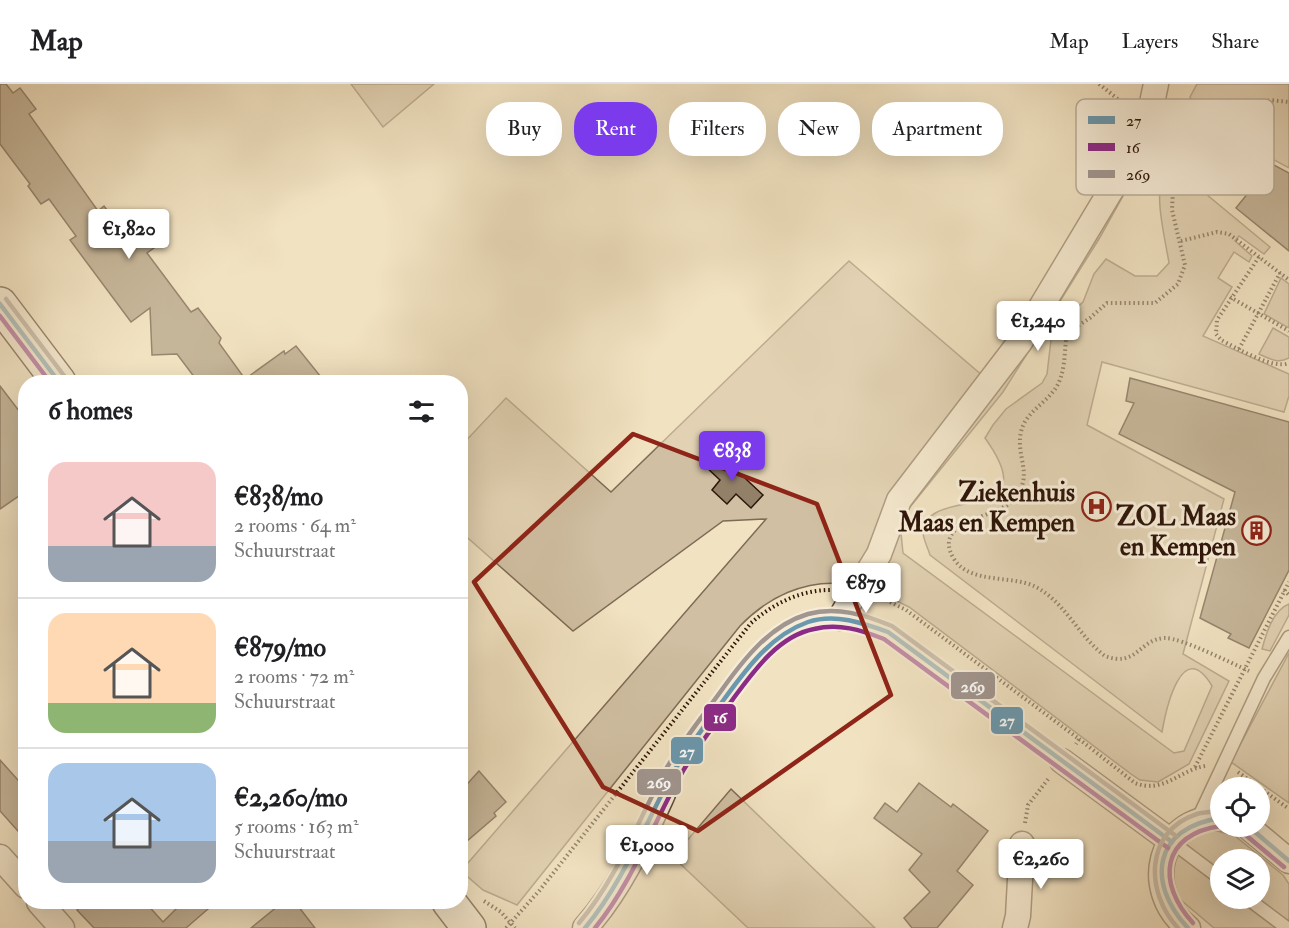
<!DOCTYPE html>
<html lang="en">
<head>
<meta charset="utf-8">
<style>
	:root { --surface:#fff; --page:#f2f2f2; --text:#202124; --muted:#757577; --line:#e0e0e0; --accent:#7c3aed }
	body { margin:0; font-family:"IM FELL Double Pica",serif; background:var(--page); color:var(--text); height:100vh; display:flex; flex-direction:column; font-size:22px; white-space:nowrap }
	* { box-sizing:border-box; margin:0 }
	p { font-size:20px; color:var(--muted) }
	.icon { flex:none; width:33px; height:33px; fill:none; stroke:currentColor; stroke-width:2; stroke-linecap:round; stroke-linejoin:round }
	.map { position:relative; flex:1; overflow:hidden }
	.panel { position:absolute; left:18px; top:291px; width:450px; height:534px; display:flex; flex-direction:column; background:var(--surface); border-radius:24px; box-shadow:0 6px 24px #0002 }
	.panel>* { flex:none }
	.hud { position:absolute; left:486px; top:18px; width:570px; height:54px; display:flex; gap:12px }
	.tools { position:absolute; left:1210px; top:693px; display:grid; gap:12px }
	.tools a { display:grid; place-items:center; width:60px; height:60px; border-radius:50%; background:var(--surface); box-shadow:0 6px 24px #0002; font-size:30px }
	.price { position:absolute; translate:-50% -51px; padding:0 14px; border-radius:6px; background:#fff; color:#222; font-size:20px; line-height:39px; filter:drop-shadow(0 2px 3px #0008) }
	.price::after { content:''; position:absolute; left:50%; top:36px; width:18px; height:14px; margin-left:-9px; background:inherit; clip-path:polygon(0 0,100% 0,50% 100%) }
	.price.on { background:var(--accent); color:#fff }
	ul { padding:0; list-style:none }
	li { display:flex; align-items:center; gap:18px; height:150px; padding:0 30px }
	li+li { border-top:2px solid var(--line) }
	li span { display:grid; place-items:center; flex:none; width:168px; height:120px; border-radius:18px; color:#555 }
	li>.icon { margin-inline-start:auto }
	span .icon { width:72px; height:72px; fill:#fffc; stroke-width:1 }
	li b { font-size:26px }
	h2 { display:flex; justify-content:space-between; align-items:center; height:72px; padding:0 30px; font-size:26px }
	.chip { padding:0 21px; border-radius:24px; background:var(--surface); box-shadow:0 6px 24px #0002; font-size:21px; line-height:54px }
	.chip.on { background:var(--accent); color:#fff }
	header { display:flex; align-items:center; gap:36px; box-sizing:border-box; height:84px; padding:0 30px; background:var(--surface); border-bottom:2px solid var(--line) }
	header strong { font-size:28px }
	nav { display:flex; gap:33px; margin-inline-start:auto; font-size:21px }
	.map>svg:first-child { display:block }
	.green { fill:#d0bfa2; stroke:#7f6a56; stroke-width:1.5; fill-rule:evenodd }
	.building { fill:#938069; stroke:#2e1509; stroke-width:1.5 }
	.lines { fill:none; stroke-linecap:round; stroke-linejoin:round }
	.service-casing { stroke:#5f4837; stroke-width:15 }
	.minor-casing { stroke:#5f4837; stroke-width:27 }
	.secondary-casing { stroke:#2e1509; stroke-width:36 }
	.path { stroke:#2e1509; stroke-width:4; stroke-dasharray:1.5 3; stroke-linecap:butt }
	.service { stroke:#f6ecd7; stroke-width:12 }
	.minor { stroke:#f6ecd7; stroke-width:24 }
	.secondary { stroke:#f6ecd7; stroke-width:33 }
	.bus-1-casing { stroke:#f6ecd7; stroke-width:9 }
	.bus-2-casing { stroke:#f6ecd7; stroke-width:9 }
	.bus-3-casing { stroke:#f6ecd7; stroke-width:9 }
	.bus-1 { stroke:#6a98ae; stroke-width:4.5 }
	.bus-2 { stroke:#8c2b87; stroke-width:4.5 }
	.bus-3 { stroke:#a19690; stroke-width:4.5 }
	.marked { fill:none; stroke:#8f2418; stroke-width:4.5; stroke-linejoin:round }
	.labels { text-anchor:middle; stroke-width:6; stroke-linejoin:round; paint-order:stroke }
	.poi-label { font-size:26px; font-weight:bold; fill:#2e1509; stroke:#f6ecd7; text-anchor:end }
	.key { fill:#f6ecd7; stroke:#baac99; stroke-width:1.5 }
	.key-label { font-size:16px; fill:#2e1509 }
	.line-badge { stroke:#f6ecd7; stroke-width:2 }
	.badge-label { font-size:16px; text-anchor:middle; font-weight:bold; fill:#fff }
</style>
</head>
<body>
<header>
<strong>Map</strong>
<nav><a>Map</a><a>Layers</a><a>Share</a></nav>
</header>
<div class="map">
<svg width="1289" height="844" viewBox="0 0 1289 844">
	<rect width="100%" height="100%" fill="#f1e2c1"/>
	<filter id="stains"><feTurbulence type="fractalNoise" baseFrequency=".00333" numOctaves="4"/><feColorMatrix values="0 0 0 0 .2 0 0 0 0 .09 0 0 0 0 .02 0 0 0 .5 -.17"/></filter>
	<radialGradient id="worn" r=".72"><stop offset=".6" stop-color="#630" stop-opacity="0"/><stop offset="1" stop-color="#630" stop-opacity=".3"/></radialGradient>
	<!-- green -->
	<g class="green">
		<polygon points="351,0 434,0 383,43"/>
		<path d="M1163,0H1168L1158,49L1099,155L1003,308L906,428L901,449L903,469L1174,669L1184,667L1212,602C1182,552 1166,625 1162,648L930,471C928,464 923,455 923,448C926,399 1050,445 985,354L993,341L1006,325L1042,299L1047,290L1051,256L1069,231L1083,218L1094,190L1106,175L1135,192H1157L1169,179C1164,148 1153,111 1165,82C1174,57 1207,41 1190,13L1197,0H1289V84L1232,53L1206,110L1270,163L1264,170L1239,152L1235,157L1252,172L1249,178L1234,168L1218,194L1232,203L1203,252L1289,290V312L1284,328L1102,278L1087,341L1224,415L1183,570L1229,597L1189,680L1158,698L1140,696L1131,690L909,523L874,506L873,496L898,432L998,303Z"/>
		<path d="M849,177L984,293L870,474L846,500C805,495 768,513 740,542L517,821L483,806L461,787L766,435L723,437L573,547L461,448L460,363L506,314L611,408Z"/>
		<polygon points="1281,194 1289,200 1289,244 1264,230"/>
		<path d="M1273,244L1289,253V274C1278,280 1270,275 1259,270Z"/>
		<path d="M1289,520V531L1270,567L1262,565C1266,550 1273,526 1289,520Z"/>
		<polygon points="1289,569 1289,719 1231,678"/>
		<polygon points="731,705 875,844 748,844 673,773"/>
		<path d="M1214,746L1235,752L1283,791L1289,800V835L1282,844H1214L1175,811L1170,779L1194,749ZM1221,776H1260V814H1221Z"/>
	</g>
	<!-- building -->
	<g class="building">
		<polygon points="0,0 6,0 13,9 20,4 36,25 29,30 98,127 104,122 125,149 144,134 161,159 147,169 191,228 198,224 221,254 219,259 245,295 284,267 285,270 296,262 325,298 198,298 177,270 152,271 150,224 131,238 70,156 76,152 49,115 41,120 28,102 30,100 0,60"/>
		<polygon points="1259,73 1289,89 1289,167 1236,124 1257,98 1248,94"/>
		<polygon points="1130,294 1289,338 1289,486 1249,564 1228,554 1231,550 1200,534 1235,408 1119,350 1134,319 1126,317"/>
		<polygon points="0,302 26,336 26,407 0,425"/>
		<polygon points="717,368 763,411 751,424 736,410 727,420 712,406 720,396 705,382"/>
		<polygon points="0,676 26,705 26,756 0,727"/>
		<polygon points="479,687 506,718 494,729 496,732 460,763 460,708"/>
		<polygon points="919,699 951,723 953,720 988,747 957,787 973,801 937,844 912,844 904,834 930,808 909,786 922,770 874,734 885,719 897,728"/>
		<polygon points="87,818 145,818 163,838 183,818 216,818 186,844 94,844 77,826"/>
		<polygon points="283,818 295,818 315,844 251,844"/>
	</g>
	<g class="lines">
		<defs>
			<g id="service">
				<path d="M663,710C676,681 696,656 715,629C761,563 800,508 888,548L1062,677"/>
				<polyline points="1196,739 1264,594 1289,553"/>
				<polyline points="1172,758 1221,795"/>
				<polyline points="1247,814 1287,844"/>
			</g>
			<g id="minor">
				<polyline points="840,534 879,470 899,416 1020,258 1137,63 1149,33 1156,0"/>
				<polyline points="1062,677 1172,758"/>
				<polyline points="1247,742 1289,777"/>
				<polyline points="0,773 26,802"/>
				<polyline points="39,818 62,844"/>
				<path d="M585,844C620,805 641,758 663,710"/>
				<polyline points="1015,844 1018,832 1022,760"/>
				<path d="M1188,844C1141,806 1158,733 1221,734"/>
			</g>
			<g id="secondary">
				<polyline points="0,220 59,298"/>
				<polyline points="449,818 469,844"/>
			</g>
		</defs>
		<!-- service casing -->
		<use href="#service" class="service-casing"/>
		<!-- minor casing -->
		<use href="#minor" class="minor-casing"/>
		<!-- secondary casing -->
		<use href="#secondary" class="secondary-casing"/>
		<!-- path -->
		<g class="path">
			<polyline points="1099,0 1129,24"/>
			<polyline points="1181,157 1217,148 1229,150 1289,196"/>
			<path d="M1259,173L1217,236L1216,250L1221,256C1237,264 1273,286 1289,279"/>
			<polyline points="1230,213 1289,247"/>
			<polyline points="1239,265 1280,189"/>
			<polyline points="1284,506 1289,511"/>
			<polyline points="878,512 906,526 1079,655 1076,660"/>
			<path d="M1249,587C1231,579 1182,554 1165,554C1139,555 1137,584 1105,572C1078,552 1065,517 1034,502C1010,491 970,500 954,475C930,436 997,434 1012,417C1036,392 1015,374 1021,348C1025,328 1047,319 1057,302C1066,286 1064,266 1067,249L1090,234L1107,219H1155L1178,200L1185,181L1172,126L1173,105L1181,85L1196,66L1236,30L1270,16L1289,18"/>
			<path d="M1079,655L1135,699C1163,710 1180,686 1205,682"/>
			<polyline points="1195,683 1289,498"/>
			<polyline points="1238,688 1289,725"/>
			<polyline points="1025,739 1028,721 1049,694"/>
			<polyline points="484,817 501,828 515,844"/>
			<path d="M506,844L539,807L751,539C773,520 800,506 830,506"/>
		</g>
		<!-- service -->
		<use href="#service" class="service"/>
		<!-- minor -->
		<use href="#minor" class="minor"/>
		<!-- secondary -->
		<use href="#secondary" class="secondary"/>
		<defs>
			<g id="bus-1">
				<polyline points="0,220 59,298"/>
				<polyline points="1248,742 1289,777"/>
				<path d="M585,844C624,797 644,742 673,689C688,663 707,639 725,614C747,584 771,551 808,538C835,529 863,539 888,548L1172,758"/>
				<path d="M1188,844C1145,798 1154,743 1221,734"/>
			</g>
			<g id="bus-2">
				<polyline points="0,232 50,298"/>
				<polyline points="1242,748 1284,783"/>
				<path d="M1193,839C1156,799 1161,750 1221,742"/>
				<path d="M595,844C632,799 651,744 679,694C694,666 715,641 733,615C753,588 778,552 814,545C839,539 861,546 884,555L1168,764"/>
			</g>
			<g id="bus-3">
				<polyline points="6,215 65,293"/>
				<path d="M579,839C618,793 637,738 666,685C682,658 702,633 721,607C743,576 770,541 808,530C837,522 865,531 892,542L1176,752"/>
				<path d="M1178,844C1145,809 1144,747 1197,730C1204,728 1213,728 1220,727"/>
			</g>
		</defs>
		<!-- bus-1 casing -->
		<use href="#bus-1" class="bus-1-casing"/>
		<!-- bus-2 casing -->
		<use href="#bus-2" class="bus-2-casing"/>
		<!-- bus-3 casing -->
		<use href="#bus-3" class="bus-3-casing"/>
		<!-- bus-1 -->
		<use href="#bus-1" class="bus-1"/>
		<!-- bus-2 -->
		<use href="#bus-2" class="bus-2"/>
		<!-- bus-3 -->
		<use href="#bus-3" class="bus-3"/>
	</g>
	<!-- marked area -->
	<path d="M0 0H1289V844H0ZM633,350L817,420L891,611L698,747L603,703L474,498Z" fill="#f1e2c1" fill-opacity=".55" fill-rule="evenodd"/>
	<path class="marked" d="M633,350L817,420L891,611L698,747L603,703L474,498Z"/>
	<!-- icons -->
	<defs>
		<symbol id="hospital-ring" viewBox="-11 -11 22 22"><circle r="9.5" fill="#f6ecd7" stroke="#8f2418" stroke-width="1.5"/><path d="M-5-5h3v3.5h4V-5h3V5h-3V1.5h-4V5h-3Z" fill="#8f2418"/></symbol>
		<symbol id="building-ring" viewBox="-11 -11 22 22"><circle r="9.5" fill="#f6ecd7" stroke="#8f2418" stroke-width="1.5"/><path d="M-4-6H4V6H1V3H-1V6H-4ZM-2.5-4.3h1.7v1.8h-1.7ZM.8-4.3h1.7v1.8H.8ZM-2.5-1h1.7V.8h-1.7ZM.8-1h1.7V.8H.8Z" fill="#8f2418"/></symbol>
	</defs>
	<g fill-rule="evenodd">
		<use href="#hospital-ring" x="1080" y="406" width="33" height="33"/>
		<use href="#building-ring" x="1240" y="430" width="33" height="33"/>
	</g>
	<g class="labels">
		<!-- poi labels -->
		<g class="poi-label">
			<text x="1075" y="417">Ziekenhuis<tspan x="1075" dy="30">Maas en Kempen</tspan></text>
			<text x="1236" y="441">ZOL Maas<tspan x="1236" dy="30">en Kempen</tspan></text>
		</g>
	</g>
	<!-- legend -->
	<rect x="1076" y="15" width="198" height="96" rx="9" class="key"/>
	<rect x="1088" y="32" width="27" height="8" fill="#6a98ae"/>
	<rect x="1088" y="59" width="27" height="8" fill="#8c2b87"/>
	<rect x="1088" y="86" width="27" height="8" fill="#a19690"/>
	<g class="key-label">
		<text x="1126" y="42">27</text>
		<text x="1126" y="69">16</text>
		<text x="1126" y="96">269</text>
	</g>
	<g class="line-badge">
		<rect x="950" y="587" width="46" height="29" rx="6" fill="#a19690"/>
		<rect x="703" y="619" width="34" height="29" rx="6" fill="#8c2b87"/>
		<rect x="990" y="622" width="34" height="29" rx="6" fill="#6a98ae"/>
		<rect x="670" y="652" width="34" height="29" rx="6" fill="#6a98ae"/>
		<rect x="636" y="684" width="46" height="28" rx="6" fill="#a19690"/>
	</g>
	<g class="badge-label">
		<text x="973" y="608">269</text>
		<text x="720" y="639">16</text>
		<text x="1007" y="642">27</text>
		<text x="687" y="673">27</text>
		<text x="659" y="704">269</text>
	</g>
	<rect width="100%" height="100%" filter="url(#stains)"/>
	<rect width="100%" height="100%" fill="url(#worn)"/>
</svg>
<div class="tools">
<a><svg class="icon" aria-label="locate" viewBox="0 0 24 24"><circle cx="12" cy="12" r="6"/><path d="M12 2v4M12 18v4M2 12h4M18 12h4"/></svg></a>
<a><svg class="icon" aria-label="layers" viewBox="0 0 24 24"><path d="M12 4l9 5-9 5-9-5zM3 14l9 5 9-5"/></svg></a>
</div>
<b class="price" style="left:129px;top:176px">€1,820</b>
<b class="price" style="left:1038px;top:268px">€1,240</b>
<b class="price on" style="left:732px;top:398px">€838</b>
<b class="price" style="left:866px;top:530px">€879</b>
<b class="price" style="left:647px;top:792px">€1,000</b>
<b class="price" style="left:1041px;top:806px">€2,260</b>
<div class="hud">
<a class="chip">Buy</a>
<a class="chip on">Rent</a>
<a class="chip">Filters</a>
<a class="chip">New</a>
<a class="chip">Apartment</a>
</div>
<section class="panel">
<h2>6 homes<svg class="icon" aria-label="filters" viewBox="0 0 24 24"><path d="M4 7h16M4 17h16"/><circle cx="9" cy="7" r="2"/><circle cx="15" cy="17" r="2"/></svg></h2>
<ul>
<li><span style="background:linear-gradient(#f6c9c9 70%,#9aa5b1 0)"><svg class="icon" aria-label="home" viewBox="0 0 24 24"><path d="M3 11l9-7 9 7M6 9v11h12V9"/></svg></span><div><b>€838/mo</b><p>2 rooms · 64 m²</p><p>Schuurstraat</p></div></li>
<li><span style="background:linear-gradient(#ffd9b3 75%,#8fb573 0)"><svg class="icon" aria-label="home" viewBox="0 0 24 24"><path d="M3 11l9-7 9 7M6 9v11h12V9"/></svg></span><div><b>€879/mo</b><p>2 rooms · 72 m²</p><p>Schuurstraat</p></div></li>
<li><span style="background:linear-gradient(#a9c7e8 65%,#9aa5b1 0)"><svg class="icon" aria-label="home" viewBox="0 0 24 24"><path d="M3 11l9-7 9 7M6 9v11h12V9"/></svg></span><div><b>€2,260/mo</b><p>5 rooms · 163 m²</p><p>Schuurstraat</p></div></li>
</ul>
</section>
</div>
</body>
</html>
